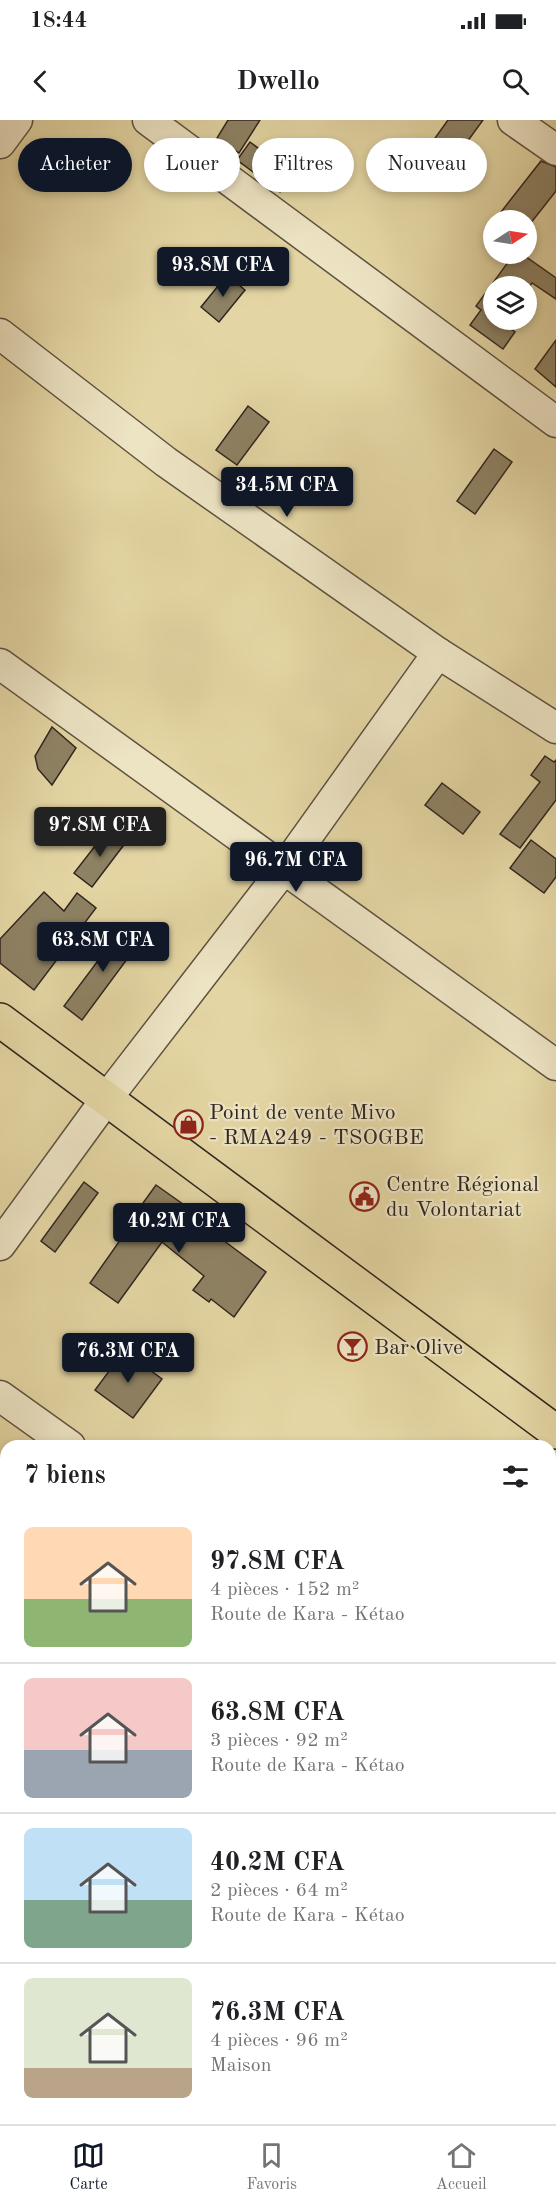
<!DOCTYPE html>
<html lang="fr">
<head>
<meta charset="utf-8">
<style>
	:root { --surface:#fff; --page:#f2f2f2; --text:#202124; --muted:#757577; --line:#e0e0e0; --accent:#111827 }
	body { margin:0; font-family:"Old Standard TT",serif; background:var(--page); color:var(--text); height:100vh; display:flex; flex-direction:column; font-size:22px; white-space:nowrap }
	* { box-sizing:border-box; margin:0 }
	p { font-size:20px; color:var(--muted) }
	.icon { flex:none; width:33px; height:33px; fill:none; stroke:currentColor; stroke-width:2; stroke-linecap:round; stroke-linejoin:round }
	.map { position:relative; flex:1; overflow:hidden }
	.drawer { position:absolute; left:0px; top:1320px; width:556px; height:684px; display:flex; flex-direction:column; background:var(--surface); border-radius:18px 18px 0 0; box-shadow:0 3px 9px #0003 }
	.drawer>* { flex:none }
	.hud { position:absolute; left:18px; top:18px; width:520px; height:54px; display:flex; gap:12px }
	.needle { width:39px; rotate:78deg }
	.fabs { position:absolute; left:483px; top:90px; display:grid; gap:12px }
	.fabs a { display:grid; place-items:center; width:54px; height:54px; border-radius:50%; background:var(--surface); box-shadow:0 3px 9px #0003; font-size:30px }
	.price { position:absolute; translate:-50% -51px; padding:0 14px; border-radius:6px; background:var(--accent); color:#fff; font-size:20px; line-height:39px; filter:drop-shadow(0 2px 3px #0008) }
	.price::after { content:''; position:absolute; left:50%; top:36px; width:18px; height:14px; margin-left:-9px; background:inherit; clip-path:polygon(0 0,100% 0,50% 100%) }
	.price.on { background:#222; color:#fff }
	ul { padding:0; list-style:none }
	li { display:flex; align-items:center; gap:18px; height:150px; padding:0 24px }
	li+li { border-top:2px solid var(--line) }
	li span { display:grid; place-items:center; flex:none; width:168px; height:120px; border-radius:9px; color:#555 }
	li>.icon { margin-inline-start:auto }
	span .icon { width:72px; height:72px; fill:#fffc; stroke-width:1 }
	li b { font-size:26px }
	h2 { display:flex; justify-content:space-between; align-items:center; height:72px; padding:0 24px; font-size:26px }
	.chip { padding:0 21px; border-radius:27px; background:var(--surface); box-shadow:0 3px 9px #0003; font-size:21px; line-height:54px }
	.chip.on { background:var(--accent); color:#fff }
	.status { display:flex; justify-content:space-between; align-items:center; height:42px; padding:0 30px; background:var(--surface); direction:ltr }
	.status svg { height:16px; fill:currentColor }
	header { display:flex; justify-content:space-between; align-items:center; height:78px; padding:0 24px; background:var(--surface); font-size:27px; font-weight:600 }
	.tabs { display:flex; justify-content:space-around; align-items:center; height:84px; border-top:2px solid var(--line); background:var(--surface); font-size:16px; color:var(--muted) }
	.tabs a { display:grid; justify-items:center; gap:3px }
	.tabs .on { color:var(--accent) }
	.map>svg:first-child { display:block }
	.building { fill:#8e8264; stroke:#30261f; stroke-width:1.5 }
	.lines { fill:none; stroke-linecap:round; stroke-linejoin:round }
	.minor-casing { stroke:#5d5240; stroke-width:33 }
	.major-casing { stroke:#30261f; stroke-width:36 }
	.minor { stroke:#ede4c4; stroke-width:30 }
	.major { stroke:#e4d6a4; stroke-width:33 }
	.labels { text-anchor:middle; stroke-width:4.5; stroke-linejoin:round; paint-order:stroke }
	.poi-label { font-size:22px; fill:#30261f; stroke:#ede4c4; text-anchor:start }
</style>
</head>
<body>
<div class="status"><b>18:44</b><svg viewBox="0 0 49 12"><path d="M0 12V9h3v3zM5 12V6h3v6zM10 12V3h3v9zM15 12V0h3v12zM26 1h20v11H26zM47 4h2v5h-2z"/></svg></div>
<header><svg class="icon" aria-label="back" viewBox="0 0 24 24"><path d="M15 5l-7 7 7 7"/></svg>Dwello<svg class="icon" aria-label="search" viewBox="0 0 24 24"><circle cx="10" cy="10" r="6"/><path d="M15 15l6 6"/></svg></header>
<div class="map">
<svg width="556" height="2004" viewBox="0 0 556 2004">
	<rect width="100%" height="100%" fill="#e4d6a4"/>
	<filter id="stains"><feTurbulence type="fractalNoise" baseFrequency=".00333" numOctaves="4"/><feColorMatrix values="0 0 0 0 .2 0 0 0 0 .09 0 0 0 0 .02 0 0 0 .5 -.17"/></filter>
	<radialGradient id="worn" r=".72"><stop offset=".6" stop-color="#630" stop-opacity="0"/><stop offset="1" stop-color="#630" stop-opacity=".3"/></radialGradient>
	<!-- building -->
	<g class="building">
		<polygon points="228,0 260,0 239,33 217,18"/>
		<polygon points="448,0 483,0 443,55 420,39"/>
		<polygon points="250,22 293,54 280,72 237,40"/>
		<polygon points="541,41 556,47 556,71 526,109 526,100 512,100 501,92"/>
		<polygon points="514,134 522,134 556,158 556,179 532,163 526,171 526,166 494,166 494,200 506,200 503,203 515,212 503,229 470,205 481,190 476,186"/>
		<polygon points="227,155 245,170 219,202 201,187"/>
		<polygon points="556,220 556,267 535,249"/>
		<polygon points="248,286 269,302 237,345 216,330"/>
		<polygon points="494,329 512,342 475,394 457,381"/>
		<polygon points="52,607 76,628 52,665 38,649 35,636"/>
		<polygon points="545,636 554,642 556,640 556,680 520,728 500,714 540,662 531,655"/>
		<polygon points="442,663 480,692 463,714 425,685"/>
		<polygon points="109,708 126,722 92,767 74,753"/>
		<polygon points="531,720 556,739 556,757 544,773 510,748"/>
		<polygon points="44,772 64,791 77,773 96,788 34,870 0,843 0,819"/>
		<polygon points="124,806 142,819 82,900 64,886"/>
		<polygon points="84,1062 98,1073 55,1132 41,1121"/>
		<polygon points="156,1065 187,1087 186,1089 198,1098 196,1100 266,1152 234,1197 211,1179 209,1182 193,1170 204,1156 162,1122 118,1183 90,1163 140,1092 138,1090"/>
		<polygon points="124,1231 162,1259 133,1298 95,1270"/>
	</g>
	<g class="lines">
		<defs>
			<g id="minor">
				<polyline points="148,0 556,302"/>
				<polyline points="513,0 556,30"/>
				<polyline points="0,23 17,0"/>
				<polyline points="0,214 166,342 438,533 556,608"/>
				<polyline points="0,544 556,945"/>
				<polyline points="0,1125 107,978 283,750 438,533"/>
				<polyline points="0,1276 70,1326"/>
				<polyline points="0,1626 6,1630"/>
				<polyline points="550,1697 556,1692"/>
				<polyline points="510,1998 518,2004"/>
				<polyline points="238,2004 244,1998"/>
			</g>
			<polyline id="major" points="0,900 556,1312"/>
		</defs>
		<!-- minor casing -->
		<use href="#minor" class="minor-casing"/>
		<!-- major casing -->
		<use href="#major" class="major-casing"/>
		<!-- minor -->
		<use href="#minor" class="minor"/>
		<!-- major -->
		<use href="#major" class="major"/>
	</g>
	<!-- icons -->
	<defs>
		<symbol id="shop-ring" viewBox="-11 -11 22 22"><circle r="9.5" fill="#ede4c4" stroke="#8f2418" stroke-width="1.5"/><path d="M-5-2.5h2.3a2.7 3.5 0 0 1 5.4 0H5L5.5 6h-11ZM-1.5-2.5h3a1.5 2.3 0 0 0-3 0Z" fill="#8f2418"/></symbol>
		<symbol id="civic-ring" viewBox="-11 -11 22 22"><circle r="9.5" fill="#ede4c4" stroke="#8f2418" stroke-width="1.5"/><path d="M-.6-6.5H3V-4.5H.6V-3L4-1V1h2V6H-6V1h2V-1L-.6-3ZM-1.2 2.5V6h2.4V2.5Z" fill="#8f2418"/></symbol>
		<symbol id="bar-ring" viewBox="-11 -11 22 22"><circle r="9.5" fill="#ede4c4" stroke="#8f2418" stroke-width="1.5"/><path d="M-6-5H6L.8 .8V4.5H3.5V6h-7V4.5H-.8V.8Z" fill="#8f2418"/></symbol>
	</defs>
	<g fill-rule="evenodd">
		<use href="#shop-ring" x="172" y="988" width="33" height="33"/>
		<use href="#civic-ring" x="348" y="1060" width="33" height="33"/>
		<use href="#bar-ring" x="336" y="1210" width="33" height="33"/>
	</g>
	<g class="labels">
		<!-- poi labels -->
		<g class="poi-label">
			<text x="209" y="999">Point de vente Mivo<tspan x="209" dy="25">- RMA249 - TSOGBE</tspan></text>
			<text x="386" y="1071">Centre Régional<tspan x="386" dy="25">du Volontariat</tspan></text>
			<text x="374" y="1234">Bar Olive</text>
		</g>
	</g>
	<rect width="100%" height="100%" filter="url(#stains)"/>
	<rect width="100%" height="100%" fill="url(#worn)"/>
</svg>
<div class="fabs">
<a><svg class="needle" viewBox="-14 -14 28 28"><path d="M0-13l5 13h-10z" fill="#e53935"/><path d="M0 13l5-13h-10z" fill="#757577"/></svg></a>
<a><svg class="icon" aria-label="layers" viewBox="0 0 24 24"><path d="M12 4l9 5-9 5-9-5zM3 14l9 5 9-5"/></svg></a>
</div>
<b class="price" style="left:223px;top:178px">93.8M CFA</b>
<b class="price" style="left:287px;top:398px">34.5M CFA</b>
<b class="price on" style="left:100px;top:738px">97.8M CFA</b>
<b class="price" style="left:296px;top:773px">96.7M CFA</b>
<b class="price" style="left:103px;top:853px">63.8M CFA</b>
<b class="price" style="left:179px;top:1134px">40.2M CFA</b>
<b class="price" style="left:128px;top:1264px">76.3M CFA</b>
<div class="hud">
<a class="chip on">Acheter</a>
<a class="chip">Louer</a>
<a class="chip">Filtres</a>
<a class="chip">Nouveau</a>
</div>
<section class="drawer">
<h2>7 biens<svg class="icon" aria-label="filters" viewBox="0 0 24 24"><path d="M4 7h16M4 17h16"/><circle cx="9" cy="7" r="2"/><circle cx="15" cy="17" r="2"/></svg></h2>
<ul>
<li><span style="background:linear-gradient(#ffd9b3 60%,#8fb573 0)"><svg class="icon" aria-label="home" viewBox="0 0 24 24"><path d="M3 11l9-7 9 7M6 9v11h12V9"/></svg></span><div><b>97.8M CFA</b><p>4 pièces · 152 m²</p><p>Route de Kara - Kétao</p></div></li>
<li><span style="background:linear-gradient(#f6c9c9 60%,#9aa5b1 0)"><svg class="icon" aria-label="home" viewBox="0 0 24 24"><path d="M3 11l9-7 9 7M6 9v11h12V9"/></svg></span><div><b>63.8M CFA</b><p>3 pièces · 92 m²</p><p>Route de Kara - Kétao</p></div></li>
<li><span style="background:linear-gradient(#bfe0f5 60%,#7fa58c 0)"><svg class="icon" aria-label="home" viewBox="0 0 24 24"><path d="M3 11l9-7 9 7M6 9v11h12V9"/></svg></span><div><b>40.2M CFA</b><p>2 pièces · 64 m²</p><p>Route de Kara - Kétao</p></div></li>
<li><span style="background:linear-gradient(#dfe7d0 75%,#b9a48a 0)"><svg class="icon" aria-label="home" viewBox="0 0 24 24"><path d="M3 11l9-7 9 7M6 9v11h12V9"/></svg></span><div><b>76.3M CFA</b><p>4 pièces · 96 m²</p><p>Maison</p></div></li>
</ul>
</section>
</div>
<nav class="tabs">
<a class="on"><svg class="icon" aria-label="map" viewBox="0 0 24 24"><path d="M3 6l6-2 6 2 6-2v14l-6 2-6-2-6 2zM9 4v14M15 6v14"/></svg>Carte</a>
<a><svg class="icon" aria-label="saved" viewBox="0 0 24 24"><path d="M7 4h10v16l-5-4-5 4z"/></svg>Favoris</a>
<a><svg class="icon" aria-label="home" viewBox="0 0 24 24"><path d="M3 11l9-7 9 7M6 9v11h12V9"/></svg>Accueil</a>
</nav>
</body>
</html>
